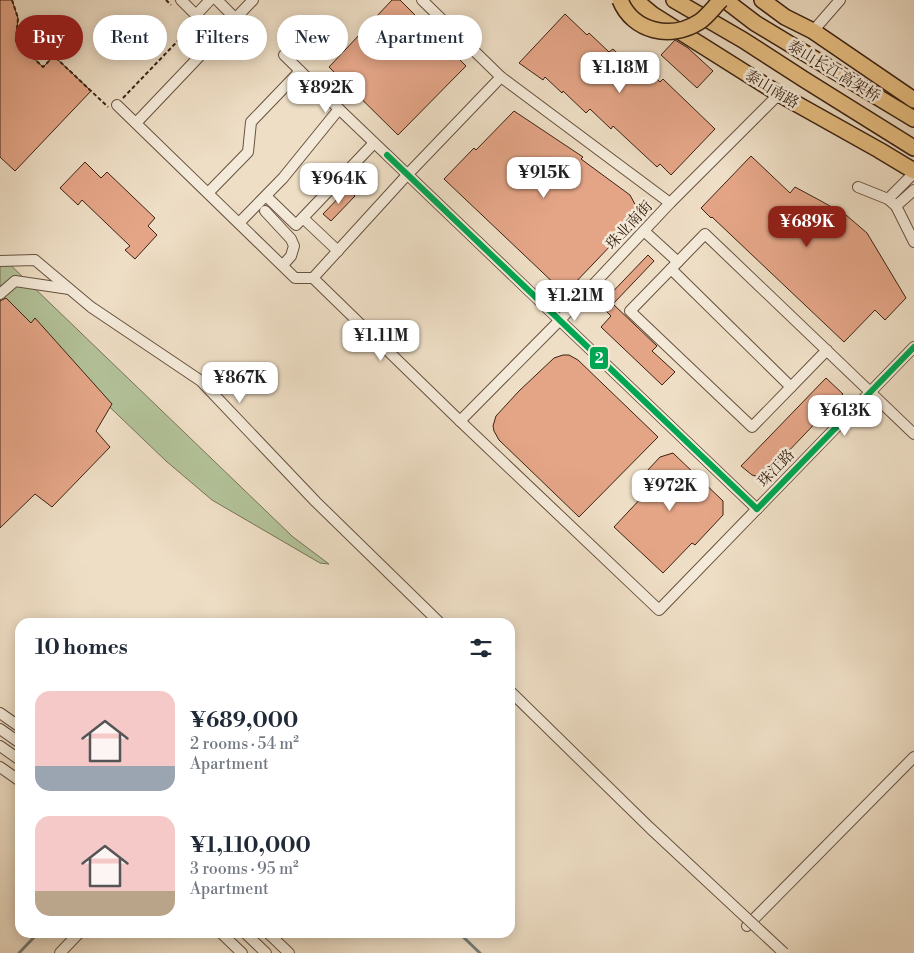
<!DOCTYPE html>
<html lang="en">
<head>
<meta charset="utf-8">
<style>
	:root { --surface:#fff; --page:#f2f2f3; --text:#1f2937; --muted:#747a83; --accent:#8f2418 }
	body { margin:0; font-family:"Libre Bodoni","Noto Serif SC",serif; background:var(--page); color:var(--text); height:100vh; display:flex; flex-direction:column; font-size:19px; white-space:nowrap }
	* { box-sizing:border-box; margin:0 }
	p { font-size:16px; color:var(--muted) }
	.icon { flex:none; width:28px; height:28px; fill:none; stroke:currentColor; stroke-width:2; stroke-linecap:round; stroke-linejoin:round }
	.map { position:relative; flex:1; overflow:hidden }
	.side { position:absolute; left:15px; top:618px; width:500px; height:320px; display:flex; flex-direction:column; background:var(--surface); border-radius:15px; box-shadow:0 2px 12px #0003 }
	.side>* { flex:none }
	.guide { position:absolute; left:15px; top:15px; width:500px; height:45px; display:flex; gap:10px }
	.price { position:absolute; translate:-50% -42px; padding:0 11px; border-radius:10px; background:#fff; color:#222; font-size:16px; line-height:32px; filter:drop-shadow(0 1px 2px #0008) }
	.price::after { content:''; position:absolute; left:50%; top:30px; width:15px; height:11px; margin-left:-8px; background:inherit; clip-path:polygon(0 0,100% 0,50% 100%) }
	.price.on { background:var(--accent); color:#fff }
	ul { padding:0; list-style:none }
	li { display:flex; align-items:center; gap:15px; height:125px; padding:0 20px }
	li span { display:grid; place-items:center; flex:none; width:140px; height:100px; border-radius:15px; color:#555 }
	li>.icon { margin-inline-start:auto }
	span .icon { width:60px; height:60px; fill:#fffc; stroke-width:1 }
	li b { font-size:21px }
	h2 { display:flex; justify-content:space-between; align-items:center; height:60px; padding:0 20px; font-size:21px }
	.pill { padding:0 18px; border-radius:22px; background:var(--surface); box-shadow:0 2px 12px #0003; font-size:18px; line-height:45px }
	.pill.on { background:var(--accent); color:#fff }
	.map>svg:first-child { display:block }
	.green { fill:#b3c299; stroke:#777256 }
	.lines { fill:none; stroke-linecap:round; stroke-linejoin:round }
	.stream { stroke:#757e77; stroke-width:3 }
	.building { fill:#e4a587; stroke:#3b2212 }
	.minor-casing { stroke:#68513f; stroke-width:12 }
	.highway-casing { stroke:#3b2212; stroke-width:18 }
	.path { stroke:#3b2212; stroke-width:2; stroke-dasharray:4 2.5; stroke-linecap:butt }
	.minor { stroke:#f4ead9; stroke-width:10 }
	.highway { stroke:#e7bf82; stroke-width:15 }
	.minor-bridge-casing { stroke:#68513f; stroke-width:12; stroke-linecap:butt }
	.highway-bridge-casing { stroke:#3b2212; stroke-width:18; stroke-linecap:butt }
	.minor-bridge { stroke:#f4ead9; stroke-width:10 }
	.highway-bridge { stroke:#e7bf82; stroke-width:15 }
	.bus-1-casing { stroke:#f4ead9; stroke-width:10 }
	.bus-1 { stroke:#00a651; stroke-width:6 }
	.labels { text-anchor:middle; stroke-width:5; stroke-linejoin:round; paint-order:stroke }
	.street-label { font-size:15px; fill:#3b2212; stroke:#f4ead9 }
	.line-badge { stroke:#f4ead9; stroke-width:2 }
	.badge-label { font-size:14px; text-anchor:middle; font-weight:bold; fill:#fff }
</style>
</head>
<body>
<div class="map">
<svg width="914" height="953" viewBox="0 0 914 953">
	<rect width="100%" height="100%" fill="#eedec5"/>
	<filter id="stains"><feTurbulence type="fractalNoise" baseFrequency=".004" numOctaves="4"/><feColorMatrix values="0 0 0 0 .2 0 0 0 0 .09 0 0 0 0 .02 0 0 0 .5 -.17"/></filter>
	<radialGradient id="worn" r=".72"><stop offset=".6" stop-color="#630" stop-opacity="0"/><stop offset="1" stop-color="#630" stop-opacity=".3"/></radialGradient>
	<!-- green -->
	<polygon class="green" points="0,255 293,537 329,564 320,563 212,500 166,461 0,302"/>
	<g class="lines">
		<!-- stream -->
		<g class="stream">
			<polyline points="458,932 480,953"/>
			<polyline points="19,953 39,932"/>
		</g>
	</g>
	<!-- building -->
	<g class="building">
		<polygon points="0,0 12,0 18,18 16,42 43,67 54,56 91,91 15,171 0,157"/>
		<polygon points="392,0 400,0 466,66 398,135 329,67"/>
		<polygon points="565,14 587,35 589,33 609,52 613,49 633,68 639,62 660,82 663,79 715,129 671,175 660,164 657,167 613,126 611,129 590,109 586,113 563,91 562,93 545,77 543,80 519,63"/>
		<polygon points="675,40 688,48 713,71 697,88 661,55"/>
		<polygon points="514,111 583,157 581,159 630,195 637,208 636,219 572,286 566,289 560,289 444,179 474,148 476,150"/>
		<polygon points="751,156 790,193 795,187 821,201 846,215 867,233 906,298 885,320 875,310 844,342 712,217 711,218 701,208"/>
		<polygon points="85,162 101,178 107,172 155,218 148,226 157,235 135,259 125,250 130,246 82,200 78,205 60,188"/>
		<polygon points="347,189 355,196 331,221 323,214"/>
		<polygon points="648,255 654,261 613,304 657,346 652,351 675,372 662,385 601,327 611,316 600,305"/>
		<polygon points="6,298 31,323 35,318 112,404 96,431 110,447 52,507 35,494 0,528 0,301"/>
		<polygon points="563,355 569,355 578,360 658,437 579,517 499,440 494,431 493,426 496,416 519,391 554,358"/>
		<polygon points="826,378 843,394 763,478 752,475 741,466"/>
		<polygon points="673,453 723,501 723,515 695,545 692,543 663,573 614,527 643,496 633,486 660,457"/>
	</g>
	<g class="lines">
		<defs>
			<g id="minor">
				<polyline points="181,0 196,15 210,0"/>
				<polyline points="217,0 235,18"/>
				<polyline points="422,0 501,77 670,203"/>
				<polyline points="813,31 840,0"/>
				<polyline points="284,55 339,109 757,509"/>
				<polyline points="117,105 295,278 313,278 460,421 659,610 914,347"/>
				<polyline points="136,123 253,0"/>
				<polyline points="858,187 888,199 896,206 914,242"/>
				<polyline points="208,193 248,152 251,122 300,71"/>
				<polyline points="266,196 296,225 374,143"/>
				<polyline points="888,199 914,173"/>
				<polyline points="896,206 914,190"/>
				<polyline points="265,211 291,239 294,246 291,256 283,265"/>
				<polyline points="303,218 338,251"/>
				<polyline points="239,223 283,178 339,109"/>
				<polyline points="644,231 678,262"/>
				<polyline points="0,261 35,260 91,307 201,381 316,502 439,622"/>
				<polyline points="671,269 791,387"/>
				<polyline points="313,278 407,175 501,77"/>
				<polyline points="0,294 15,281 69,289"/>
				<polyline points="827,350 752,427 630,311 705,234 914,434"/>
				<polyline points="460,421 560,320 670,203 779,94"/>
				<polyline points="0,713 20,727"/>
				<polyline points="0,729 20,743"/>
				<polyline points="0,746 20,760"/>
				<polyline points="0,767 20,781"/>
				<polyline points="747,926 914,757"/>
				<polyline points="220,932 242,953"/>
				<polyline points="244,932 266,953"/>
				<polyline points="267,932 289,953"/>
				<polyline points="60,953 80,932"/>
			</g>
			<g id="highway">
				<polyline points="635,0 652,14 779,94 879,150 914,171"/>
				<polyline points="674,0 743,40 805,80 914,148"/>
				<polyline points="725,0 755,23 914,119"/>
				<polyline points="762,0 785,17 813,31 914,100"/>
			</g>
		</defs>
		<!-- minor casing -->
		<use href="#minor" class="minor-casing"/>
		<!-- highway casing -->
		<use href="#highway" class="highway-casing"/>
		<!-- path -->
		<g class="path">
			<polyline points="12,0 18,18 16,42 43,67 54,56 108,107"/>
			<polyline points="166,0 171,5"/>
			<polyline points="123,98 193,25 191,24"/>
		</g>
		<!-- minor -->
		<use href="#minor" class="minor"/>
		<!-- highway -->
		<use href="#highway" class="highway"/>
		<defs>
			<polyline id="minor-bridge" points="510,691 650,828 784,953"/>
			<path id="highway-bridge" d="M620,0C633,32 671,40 699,22C707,17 714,7 721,0"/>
		</defs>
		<!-- minor-bridge casing -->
		<use href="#minor-bridge" class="minor-bridge-casing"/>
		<!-- highway-bridge casing -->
		<use href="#highway-bridge" class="highway-bridge-casing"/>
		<!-- minor-bridge -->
		<use href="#minor-bridge" class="minor-bridge"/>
		<!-- highway-bridge -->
		<use href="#highway-bridge" class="highway-bridge"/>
		<defs>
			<g id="bus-1">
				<polyline points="387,155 757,509"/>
				<polyline points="757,509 914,347"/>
			</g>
		</defs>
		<!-- bus-1 casing -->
		<use href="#bus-1" class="bus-1-casing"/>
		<!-- bus-1 -->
		<use href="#bus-1" class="bus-1"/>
	</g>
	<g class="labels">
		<!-- street labels -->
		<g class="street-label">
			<text transform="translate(834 71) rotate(31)" y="5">泰山长江高架桥</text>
			<text transform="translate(772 89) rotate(31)" y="5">泰山南路</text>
			<text transform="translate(629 225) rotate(-47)" y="5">珠业南街</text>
			<text transform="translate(776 468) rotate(-46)" y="5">珠江路</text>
		</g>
	</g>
	<rect class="line-badge" x="589" y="346" width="20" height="24" rx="5" fill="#00a651"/>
	<g class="badge-label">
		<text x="599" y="363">2</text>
	</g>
	<rect width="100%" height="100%" filter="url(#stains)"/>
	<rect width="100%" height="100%" fill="url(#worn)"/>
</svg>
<b class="price" style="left:620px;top:94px">¥1.18M</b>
<b class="price" style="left:326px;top:114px">¥892K</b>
<b class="price" style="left:544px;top:199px">¥915K</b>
<b class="price" style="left:339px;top:205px">¥964K</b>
<b class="price on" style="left:807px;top:248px">¥689K</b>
<b class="price" style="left:575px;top:322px">¥1.21M</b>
<b class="price" style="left:381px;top:362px">¥1.11M</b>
<b class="price" style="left:240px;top:404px">¥867K</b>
<b class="price" style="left:845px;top:437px">¥613K</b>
<b class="price" style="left:670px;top:512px">¥972K</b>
<div class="guide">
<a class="pill on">Buy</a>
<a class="pill">Rent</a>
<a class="pill">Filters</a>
<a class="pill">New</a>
<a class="pill">Apartment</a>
</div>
<section class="side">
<h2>10 homes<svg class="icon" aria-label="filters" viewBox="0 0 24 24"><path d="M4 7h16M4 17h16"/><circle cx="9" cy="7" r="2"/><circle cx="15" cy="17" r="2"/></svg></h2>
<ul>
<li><span style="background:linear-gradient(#f6c9c9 75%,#9aa5b1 0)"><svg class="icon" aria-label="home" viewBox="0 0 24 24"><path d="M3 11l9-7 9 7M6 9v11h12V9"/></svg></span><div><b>¥689,000</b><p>2 rooms · 54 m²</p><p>Apartment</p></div></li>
<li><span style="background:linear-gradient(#f6c9c9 75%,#b9a48a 0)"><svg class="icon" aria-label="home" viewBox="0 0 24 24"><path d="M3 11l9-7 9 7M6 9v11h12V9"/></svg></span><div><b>¥1,110,000</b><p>3 rooms · 95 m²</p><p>Apartment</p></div></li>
</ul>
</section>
</div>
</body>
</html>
